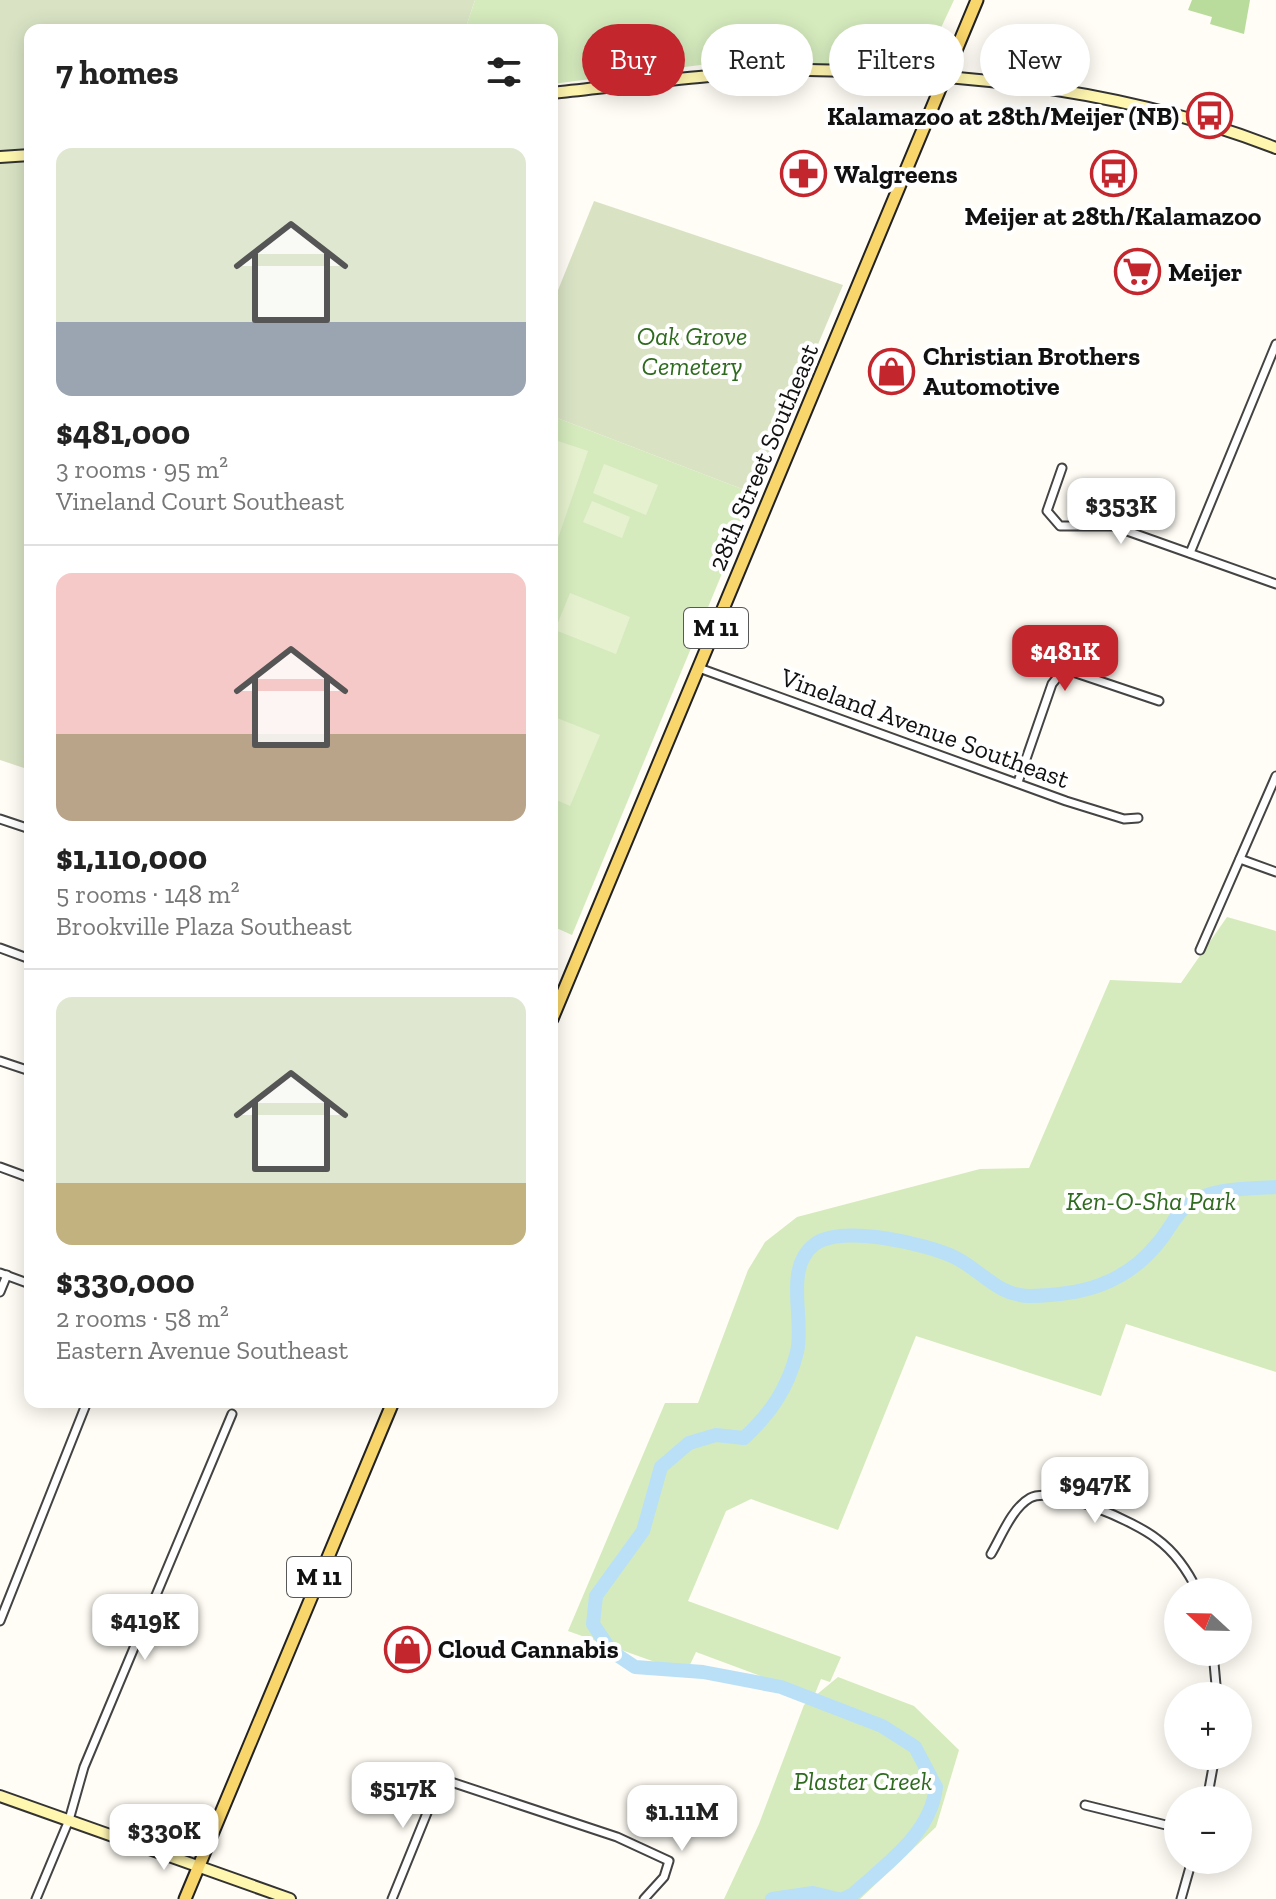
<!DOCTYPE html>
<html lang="en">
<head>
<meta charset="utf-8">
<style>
	:root { --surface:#fff; --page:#f2f2f2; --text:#222; --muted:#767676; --line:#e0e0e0; --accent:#c4262e }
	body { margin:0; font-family:"Zilla Slab",serif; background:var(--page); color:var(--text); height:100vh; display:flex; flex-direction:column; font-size:30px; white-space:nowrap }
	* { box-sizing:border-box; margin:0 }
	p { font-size:26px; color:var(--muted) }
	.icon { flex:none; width:44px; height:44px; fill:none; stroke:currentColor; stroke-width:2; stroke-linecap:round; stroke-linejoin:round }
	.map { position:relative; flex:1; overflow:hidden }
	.drawer { position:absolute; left:24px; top:24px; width:534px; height:1384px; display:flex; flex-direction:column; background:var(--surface); border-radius:16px; box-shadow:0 4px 20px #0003 }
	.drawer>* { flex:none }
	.top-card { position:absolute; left:582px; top:24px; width:574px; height:72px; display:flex; gap:16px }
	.needle { width:52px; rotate:292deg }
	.controls { position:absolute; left:1164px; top:1578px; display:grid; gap:16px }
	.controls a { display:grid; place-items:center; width:88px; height:88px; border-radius:50%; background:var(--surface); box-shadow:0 4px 20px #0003; font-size:40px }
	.price { position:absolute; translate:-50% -68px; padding:0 18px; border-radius:16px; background:#fff; color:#222; font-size:26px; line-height:52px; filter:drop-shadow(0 2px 4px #0008) }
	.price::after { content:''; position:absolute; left:50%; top:48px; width:24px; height:18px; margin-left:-12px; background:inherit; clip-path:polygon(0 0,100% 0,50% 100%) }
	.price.active { background:var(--accent); color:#fff }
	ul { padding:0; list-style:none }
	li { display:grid; align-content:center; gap:16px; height:424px; padding:0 32px }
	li+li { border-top:2px solid var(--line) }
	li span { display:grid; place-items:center; height:248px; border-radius:16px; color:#555 }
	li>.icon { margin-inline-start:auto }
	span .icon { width:144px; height:144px; fill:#fffc; stroke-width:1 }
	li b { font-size:34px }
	h2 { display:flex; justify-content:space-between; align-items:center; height:96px; padding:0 32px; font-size:34px }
	.pill { padding:0 28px; border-radius:36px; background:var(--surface); box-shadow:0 4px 20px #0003; font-size:28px; line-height:72px }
	.pill.active { background:var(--accent); color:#fff }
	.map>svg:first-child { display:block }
	.green { fill:#d5ebbd }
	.forest { fill:#b9dc9c }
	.cemetery { fill:#d9e3c4 }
	.pitch { fill:#e6f2cf }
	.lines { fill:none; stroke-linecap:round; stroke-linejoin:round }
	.river { stroke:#b9e0f7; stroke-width:14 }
	.street-casing { stroke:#444; stroke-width:11 }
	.secondary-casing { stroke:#333; stroke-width:14 }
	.primary-casing { stroke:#222; stroke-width:15 }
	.street { stroke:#fff; stroke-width:7 }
	.secondary { stroke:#fff6b0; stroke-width:10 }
	.primary { stroke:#f9d66b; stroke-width:11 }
	.labels { text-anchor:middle; stroke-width:8; stroke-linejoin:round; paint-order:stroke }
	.shield { fill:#fff; stroke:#585858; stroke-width:2 }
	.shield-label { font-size:24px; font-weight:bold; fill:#111 }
	.poi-label { font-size:26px; font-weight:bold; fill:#111; stroke:#fff; text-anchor:start }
	.park-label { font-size:26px; font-style:italic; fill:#2f6b1f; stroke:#fff }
	.street-label { font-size:26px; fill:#111; stroke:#fff }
</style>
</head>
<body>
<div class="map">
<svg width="1276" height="1899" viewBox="0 0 1276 1899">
	<rect width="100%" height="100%" fill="#fffdf5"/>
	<!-- green -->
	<g class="green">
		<polygon points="475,0 954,0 924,64 708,64 552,84 552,30 470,30 467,24"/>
		<polygon points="552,416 755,494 572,935 552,926"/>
		<polygon points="1227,917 1276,931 1276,1372 1126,1324 1101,1396 916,1336 838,1530 751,1499 726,1511 688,1601 841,1657 830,1682 821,1679 814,1696 696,1652 686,1673 568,1631 665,1403 698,1403 748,1270 765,1242 797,1217 980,1169 1029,1168 1110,980 1181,983"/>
		<polygon points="838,1677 914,1706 959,1750 936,1827 860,1899 724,1899 759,1824 804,1705"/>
	</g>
	<!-- forest -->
	<polygon class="forest" points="1192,0 1250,0 1244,34 1210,24 1212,17 1188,10"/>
	<!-- cemetery -->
	<g class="cemetery">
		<polygon points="0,0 475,0 467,24 470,30 30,30 30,770 0,760"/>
		<polygon points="594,201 843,285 755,494 552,416 552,305"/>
	</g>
	<!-- pitch -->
	<g class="pitch">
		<polygon points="552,439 588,451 553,553 552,552"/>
		<polygon points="604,464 658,485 646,515 593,493"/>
		<polygon points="592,501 630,517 622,538 583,522"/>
		<polygon points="570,593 630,617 616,654 555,630"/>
		<polygon points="552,716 600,735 570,806 552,798"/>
	</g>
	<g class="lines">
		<!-- river -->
		<g class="river">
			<polyline points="772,1899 813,1893 838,1899"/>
			<path d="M843,1899L852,1895C885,1865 931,1834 936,1787L915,1747L882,1726L781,1687L703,1672L635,1667L611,1651L593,1624L596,1596L643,1531L661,1467L689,1443L716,1435L744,1438C771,1413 788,1388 797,1352C805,1319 783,1268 815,1244C842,1224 928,1244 956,1258C982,1271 998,1296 1030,1296C1081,1295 1124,1285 1158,1243C1168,1232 1176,1213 1188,1205C1212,1187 1248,1189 1276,1187"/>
		</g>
		<defs>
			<g id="street">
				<polyline points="1062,468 1047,511 1060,526 1113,526 1276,584"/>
				<polyline points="1190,553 1276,344"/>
				<polyline points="699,668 1066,801 1124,819 1138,818"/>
				<polyline points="1018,782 1052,684 1064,669 1159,701"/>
				<polyline points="0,819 30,829"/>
				<polyline points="1240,859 1276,872"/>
				<polyline points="0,948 30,959"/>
				<polyline points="1200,950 1276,776"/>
				<polyline points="0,1061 30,1071"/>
				<polyline points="0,1167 30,1178"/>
				<polyline points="0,1273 30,1284"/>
				<polyline points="0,1292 7,1275"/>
				<path d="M991,1554C1001,1537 1012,1508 1030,1498C1054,1485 1136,1522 1157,1539C1176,1553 1188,1571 1198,1592"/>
				<polyline points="0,1621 87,1402"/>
				<polyline points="1213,1652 1217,1696"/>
				<polyline points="1207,1800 1215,1756"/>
				<polyline points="1085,1805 1178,1828"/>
				<polyline points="36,1899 69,1820 84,1767 232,1414"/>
				<polyline points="392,1899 429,1808 445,1780 617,1837 669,1861 664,1877 644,1899"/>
				<polyline points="1181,1899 1192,1860"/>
			</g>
			<g id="secondary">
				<path d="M552,93C634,84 717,73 800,70C832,69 865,73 897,74C1026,80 1154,100 1276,148"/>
				<polyline points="0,157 30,155"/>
				<polyline points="0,1796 290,1899"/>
			</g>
			<g id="primary">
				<polyline points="552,1019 977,0"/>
				<polyline points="185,1899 393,1402"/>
			</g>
		</defs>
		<!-- street casing -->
		<use href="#street" class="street-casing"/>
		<!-- secondary casing -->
		<use href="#secondary" class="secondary-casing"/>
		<!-- primary casing -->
		<use href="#primary" class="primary-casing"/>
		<!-- street -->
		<use href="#street" class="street"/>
		<!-- secondary -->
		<use href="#secondary" class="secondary"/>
		<!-- primary -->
		<use href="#primary" class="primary"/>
	</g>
	<!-- icons -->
	<defs>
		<symbol id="bus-ring" viewBox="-11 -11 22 22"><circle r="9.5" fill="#fff" stroke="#c4262e" stroke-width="1.5"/><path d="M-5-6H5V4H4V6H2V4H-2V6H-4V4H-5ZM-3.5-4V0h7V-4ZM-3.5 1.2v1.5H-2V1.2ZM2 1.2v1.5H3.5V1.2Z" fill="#c4262e"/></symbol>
		<symbol id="pharmacy-ring" viewBox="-11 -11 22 22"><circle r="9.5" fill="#fff" stroke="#c4262e" stroke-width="1.5"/><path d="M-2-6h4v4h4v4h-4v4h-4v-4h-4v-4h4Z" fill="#c4262e"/></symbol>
		<symbol id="supermarket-ring" viewBox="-11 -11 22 22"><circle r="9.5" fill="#fff" stroke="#c4262e" stroke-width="1.5"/><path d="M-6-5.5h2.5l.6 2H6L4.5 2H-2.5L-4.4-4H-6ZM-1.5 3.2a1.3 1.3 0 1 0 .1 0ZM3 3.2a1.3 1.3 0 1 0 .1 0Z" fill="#c4262e"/></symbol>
		<symbol id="shop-ring" viewBox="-11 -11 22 22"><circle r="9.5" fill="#fff" stroke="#c4262e" stroke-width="1.5"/><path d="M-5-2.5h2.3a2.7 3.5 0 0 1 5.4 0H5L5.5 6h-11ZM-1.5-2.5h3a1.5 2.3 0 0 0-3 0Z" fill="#c4262e"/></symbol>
	</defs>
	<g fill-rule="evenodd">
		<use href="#bus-ring" x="1184" y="90" width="51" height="51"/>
		<use href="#bus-ring" x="1088" y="148" width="51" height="51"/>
		<use href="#pharmacy-ring" x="778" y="148" width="51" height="51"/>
		<use href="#supermarket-ring" x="1112" y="246" width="51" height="51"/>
		<use href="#shop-ring" x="866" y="346" width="51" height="51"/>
		<use href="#shop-ring" x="382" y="1624" width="51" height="51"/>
	</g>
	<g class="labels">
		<!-- shield labels -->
		<g class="shield">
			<rect x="684" y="608" width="64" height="40" rx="6"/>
			<rect x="287" y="1557" width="64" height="40" rx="6"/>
		</g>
		<g class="shield-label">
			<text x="716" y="636">M 11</text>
			<text x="319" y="1585">M 11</text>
		</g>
		<!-- poi labels -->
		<g class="poi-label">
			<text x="1179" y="125" text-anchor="end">Kalamazoo at 28th/Meijer (NB)</text>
			<text x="834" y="183">Walgreens</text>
			<text x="1113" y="225" text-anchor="middle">Meijer at 28th/Kalamazoo</text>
			<text x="1168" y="281">Meijer</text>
			<text x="923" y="365">Christian Brothers<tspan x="923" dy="30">Automotive</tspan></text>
			<text x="438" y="1658">Cloud Cannabis</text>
		</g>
		<!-- park labels -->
		<g class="park-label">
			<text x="692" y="345">Oak Grove<tspan x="692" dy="30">Cemetery</tspan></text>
			<text x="1151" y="1210">Ken-O-Sha Park</text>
			<text x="863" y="1790">Plaster Creek</text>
		</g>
		<!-- street labels -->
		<g class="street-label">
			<text transform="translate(763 457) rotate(-67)" y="9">28th Street Southeast</text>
			<text transform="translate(925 728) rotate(20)" y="9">Vineland Avenue Southeast</text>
		</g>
	</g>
</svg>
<div class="controls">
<a><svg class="needle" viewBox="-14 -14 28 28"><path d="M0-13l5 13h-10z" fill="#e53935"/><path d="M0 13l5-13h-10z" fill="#767676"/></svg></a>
<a>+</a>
<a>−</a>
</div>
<b class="price" style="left:1121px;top:546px">$353K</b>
<b class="price active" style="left:1065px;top:693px">$481K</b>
<b class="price" style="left:1095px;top:1525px">$947K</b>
<b class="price" style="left:145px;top:1662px">$419K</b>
<b class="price" style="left:403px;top:1830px">$517K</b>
<b class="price" style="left:682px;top:1853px">$1.11M</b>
<b class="price" style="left:164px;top:1872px">$330K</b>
<div class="top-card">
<a class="pill active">Buy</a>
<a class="pill">Rent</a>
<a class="pill">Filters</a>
<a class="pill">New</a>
</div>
<section class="drawer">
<h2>7 homes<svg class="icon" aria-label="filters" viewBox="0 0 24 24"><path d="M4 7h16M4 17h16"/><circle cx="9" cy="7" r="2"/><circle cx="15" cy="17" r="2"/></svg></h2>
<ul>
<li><span style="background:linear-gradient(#dfe7d0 70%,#9aa5b1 0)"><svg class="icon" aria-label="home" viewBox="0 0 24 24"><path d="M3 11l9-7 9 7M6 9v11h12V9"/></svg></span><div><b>$481,000</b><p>3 rooms · 95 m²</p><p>Vineland Court Southeast</p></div></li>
<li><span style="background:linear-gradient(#f6c9c9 65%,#b9a48a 0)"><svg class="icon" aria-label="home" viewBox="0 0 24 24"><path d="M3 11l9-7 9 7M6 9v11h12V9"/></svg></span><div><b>$1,110,000</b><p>5 rooms · 148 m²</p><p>Brookville Plaza Southeast</p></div></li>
<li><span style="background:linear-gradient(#dfe7d0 75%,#c2b280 0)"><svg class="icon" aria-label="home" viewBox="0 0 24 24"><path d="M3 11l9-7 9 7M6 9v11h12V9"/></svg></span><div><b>$330,000</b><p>2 rooms · 58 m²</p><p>Eastern Avenue Southeast</p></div></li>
</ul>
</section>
</div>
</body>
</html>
